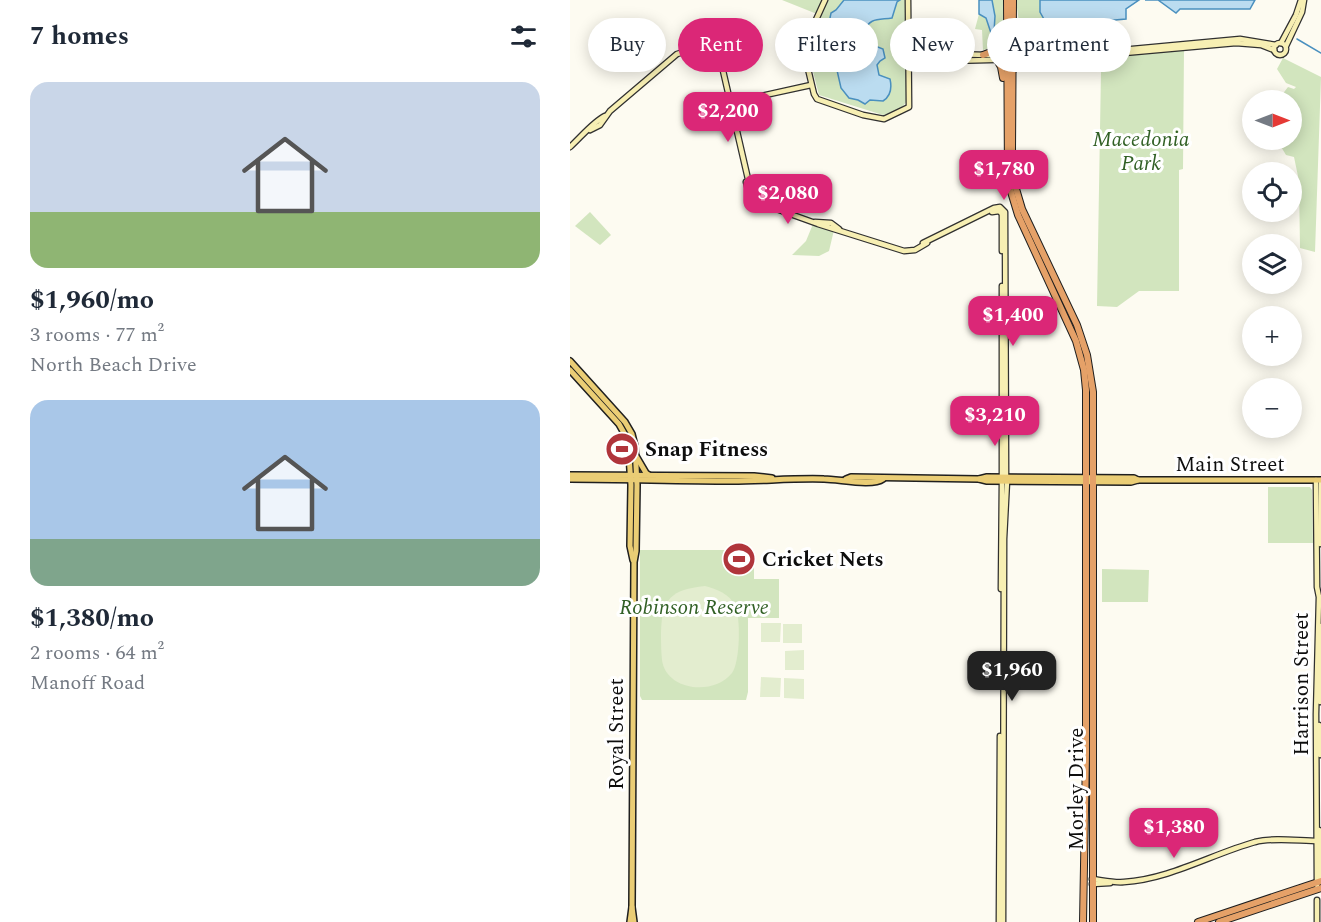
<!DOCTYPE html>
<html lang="en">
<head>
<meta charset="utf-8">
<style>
	:root { --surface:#fff; --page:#f6f6f7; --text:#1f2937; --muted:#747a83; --accent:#db2777 }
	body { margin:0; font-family:Spectral,serif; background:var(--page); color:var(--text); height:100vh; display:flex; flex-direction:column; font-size:22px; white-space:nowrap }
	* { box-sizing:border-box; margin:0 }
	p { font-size:20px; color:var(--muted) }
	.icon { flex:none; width:33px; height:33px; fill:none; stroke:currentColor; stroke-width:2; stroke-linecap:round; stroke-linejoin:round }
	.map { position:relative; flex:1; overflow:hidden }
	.sheet { display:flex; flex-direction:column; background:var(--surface); width:570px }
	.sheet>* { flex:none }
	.top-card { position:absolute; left:18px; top:18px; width:570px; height:54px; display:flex; gap:12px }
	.needle { width:39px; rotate:90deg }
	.fabs { position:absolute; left:672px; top:90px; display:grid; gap:12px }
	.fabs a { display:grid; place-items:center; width:60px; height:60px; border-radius:50%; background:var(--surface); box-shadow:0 3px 15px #0003; font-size:30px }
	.price { position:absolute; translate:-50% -51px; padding:0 14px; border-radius:12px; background:var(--accent); color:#fff; font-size:20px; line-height:39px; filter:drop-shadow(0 2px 3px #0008) }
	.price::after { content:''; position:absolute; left:50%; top:36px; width:18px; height:14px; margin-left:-9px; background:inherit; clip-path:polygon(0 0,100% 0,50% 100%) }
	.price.current { background:#222; color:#fff }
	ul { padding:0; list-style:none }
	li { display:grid; align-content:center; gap:12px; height:318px; padding:0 30px }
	li span { display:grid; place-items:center; height:186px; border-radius:18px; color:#555 }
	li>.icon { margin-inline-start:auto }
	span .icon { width:108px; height:108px; fill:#fffc; stroke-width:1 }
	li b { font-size:26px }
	h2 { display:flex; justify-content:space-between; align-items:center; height:72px; padding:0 30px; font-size:26px }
	.pill { padding:0 21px; border-radius:27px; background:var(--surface); box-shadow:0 3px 15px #0003; font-size:21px; line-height:54px }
	.pill.current { background:var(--accent); color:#fff }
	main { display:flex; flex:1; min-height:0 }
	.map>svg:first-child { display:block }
	.green { fill:#d2e5be }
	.pitch { fill:#e3edcf }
	.water { fill:#bbdcf0; stroke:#4a90bf; stroke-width:1.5 }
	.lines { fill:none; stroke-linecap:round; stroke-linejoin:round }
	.stream { stroke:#4a90bf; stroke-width:1.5 }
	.secondary-casing { stroke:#303030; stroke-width:7 }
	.primary-casing { stroke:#1f1f1f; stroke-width:8 }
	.highway-casing { stroke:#1f1f1f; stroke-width:8 }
	.secondary { stroke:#f7efb3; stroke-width:4.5 }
	.primary { stroke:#eacd75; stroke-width:5 }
	.highway { stroke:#e5a168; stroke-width:6 }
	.labels { text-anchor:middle; stroke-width:6; stroke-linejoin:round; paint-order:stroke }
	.park-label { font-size:21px; font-style:italic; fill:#316025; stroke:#fff }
	.poi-label { font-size:21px; font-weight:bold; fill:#0e0e0e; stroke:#fff; text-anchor:start }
	.street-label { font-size:21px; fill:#0e0e0e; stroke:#fff }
</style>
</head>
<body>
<main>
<section class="sheet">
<h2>7 homes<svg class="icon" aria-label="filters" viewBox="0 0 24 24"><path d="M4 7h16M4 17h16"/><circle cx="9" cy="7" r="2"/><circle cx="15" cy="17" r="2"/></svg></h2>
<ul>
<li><span style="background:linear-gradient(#c9d6e8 70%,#8fb573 0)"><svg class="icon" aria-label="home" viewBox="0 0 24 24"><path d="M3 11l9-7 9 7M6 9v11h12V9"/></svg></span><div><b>$1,960/mo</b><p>3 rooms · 77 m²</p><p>North Beach Drive</p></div></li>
<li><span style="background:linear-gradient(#a9c7e8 75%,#7fa58c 0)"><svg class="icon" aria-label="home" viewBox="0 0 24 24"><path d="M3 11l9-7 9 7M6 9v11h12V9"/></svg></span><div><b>$1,380/mo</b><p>2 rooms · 64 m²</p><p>Manoff Road</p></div></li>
</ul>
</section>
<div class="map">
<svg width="751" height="922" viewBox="0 0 751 922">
	<rect width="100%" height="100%" fill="#fdfbf1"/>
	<!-- green -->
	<g class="green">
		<polygon points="212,0 254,0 247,14"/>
		<path d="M257,0H335L337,101C331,110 324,113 313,115L249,95L238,52V43Z"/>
		<polygon points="422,0 433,0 433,41 428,46 413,50 412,30 405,29 409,14 416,18 421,33 425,16"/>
		<polygon points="446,0 470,0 481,25 482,44 456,49 452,45"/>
		<polygon points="614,49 613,169 609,170 609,291 569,291 547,307 527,306 531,71 541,58 547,55"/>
		<polygon points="713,58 751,77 745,252 730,248 729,181 724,157 716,155 707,140 722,140 722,100 708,100 718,87 724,89 726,87 716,83 707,69"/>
		<polygon points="20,212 41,235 30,245 5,226"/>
		<polygon points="243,224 264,230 259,251 249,256 222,255 236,241"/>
		<polygon points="698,487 740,487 742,490 743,543 698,543"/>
		<polygon points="70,550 184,550 184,579 209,579 209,618 178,618 178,692 176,700 72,700 70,696"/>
		<polygon points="532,569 579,570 578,602 532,602"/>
	</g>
	<!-- pitch -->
	<g class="pitch">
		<path d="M135,586C147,589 159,594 165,605C171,618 170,662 162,673C144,696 96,691 92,660C91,651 91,641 91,632C92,598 101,590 135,586Z"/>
		<polygon points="191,623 211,623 210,642 191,642"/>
		<rect x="213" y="624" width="19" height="19"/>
		<polygon points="234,650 234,670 215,670 215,651"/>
		<polygon points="191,677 211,678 210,697 190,697"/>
		<polygon points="214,678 234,679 234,699 214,698"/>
	</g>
	<!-- water -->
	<g class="water">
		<path d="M274,0H330L327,2L322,18C309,20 299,17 294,32L300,44L313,49L315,58L310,61L307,65L309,75L320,79C322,88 321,96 313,101L300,100L295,104L288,100L279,98L271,88L266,66L271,58L273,49L260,41L258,28L261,13L266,10Z"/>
		<polygon points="409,0 422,0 425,16 424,32 421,33 416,18 409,14"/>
		<polygon points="470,0 569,0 556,9 556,19 488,25 481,25 479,20 475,21 470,12"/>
		<polygon points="575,0 685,0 680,9 610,9 606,13 588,0"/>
	</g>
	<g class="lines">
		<!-- stream -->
		<polyline class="stream" points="727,39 751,53"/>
		<defs>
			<g id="secondary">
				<polyline points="255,0 234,46 234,52 244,94 247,99 293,115 314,119 339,107 338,0"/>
				<circle cx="710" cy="49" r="6"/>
				<polyline points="711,43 726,15 731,0"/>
				<polyline points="716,46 732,12 734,0"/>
				<polyline points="136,50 143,55 149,62"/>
				<circle cx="527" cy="57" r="6"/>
				<polyline points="530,52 670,39 706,45"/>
				<polyline points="338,53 418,55 522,53"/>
				<polyline points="470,59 510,57 521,61"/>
				<polyline points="533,59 543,54 666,43 691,45 704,50"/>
				<polyline points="338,62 461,59"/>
				<polyline points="159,103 241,85"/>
				<polyline points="20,130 30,125 40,111 107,54 124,49 140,49 148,54 151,62 181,192 186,200 198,206 248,224 334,251 345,250 357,243"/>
				<path d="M0,147C11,137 23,122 35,116"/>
				<polyline points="176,182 181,201 188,206 198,206"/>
				<polyline points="422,212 429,211 432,214 432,251"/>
				<polyline points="245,222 261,223 269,229"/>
				<polyline points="353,243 424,208 430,207 435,212 436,477"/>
				<polyline points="432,477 432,286"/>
				<polyline points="746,480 747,587 749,597 746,714 747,885"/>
				<polyline points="750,544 751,480"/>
				<polyline points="431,589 432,481"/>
				<polyline points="430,685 430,661"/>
				<polyline points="750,702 750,626"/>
				<polyline points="749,725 750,755"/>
				<polyline points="749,830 751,881"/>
				<path d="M522,879C532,880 543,883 554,882C600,879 642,854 685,842C705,837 729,841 749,841"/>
				<polyline points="522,884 540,883"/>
				<polyline points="429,922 430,736"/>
				<polyline points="433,922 434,539 437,481"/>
				<polyline points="747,922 747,900"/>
			</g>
			<g id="primary">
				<polyline points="0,361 55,422 62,434 65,446 67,485 66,551 64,562 62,907 64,922"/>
				<polyline points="0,370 49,424 58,440 61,485 60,546 63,560"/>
				<polyline points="66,456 76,473 79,475"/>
				<polyline points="0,475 184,476 202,478"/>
				<path d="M0,479C54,479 108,481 162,481C193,481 223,478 254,479C269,479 302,487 313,479"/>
				<polyline points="276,479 281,477 409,479 417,477 564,478 568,480"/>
				<polyline points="409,479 417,481 561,482 568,480 751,480"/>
				<polyline points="60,922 62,907"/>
			</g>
			<g id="highway">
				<polyline points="437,0 438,182 448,215 506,341 514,370 516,390 516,754 513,922"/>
				<polyline points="443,0 442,151 444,182 452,209 507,325 517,355 523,392 523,922"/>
				<polyline points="446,37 449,48 454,54"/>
				<polyline points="413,55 431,48 437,44"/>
				<polyline points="427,60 431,67 433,78"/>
				<polyline points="443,70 451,63 470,59"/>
				<polyline points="628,922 751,881"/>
				<polyline points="649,922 751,888"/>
			</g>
		</defs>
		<!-- secondary casing -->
		<use href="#secondary" class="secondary-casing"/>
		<!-- primary casing -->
		<use href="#primary" class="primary-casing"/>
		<!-- highway casing -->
		<use href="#highway" class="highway-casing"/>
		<!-- secondary -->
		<use href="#secondary" class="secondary"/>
		<!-- primary -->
		<use href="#primary" class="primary"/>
		<!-- highway -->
		<use href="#highway" class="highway"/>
	</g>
	<!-- icons -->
	<defs>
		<symbol id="stadium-disc" viewBox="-11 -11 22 22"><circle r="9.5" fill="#b0353b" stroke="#fff"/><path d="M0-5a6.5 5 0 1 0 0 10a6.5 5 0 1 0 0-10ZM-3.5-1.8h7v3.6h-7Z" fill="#fff"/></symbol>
	</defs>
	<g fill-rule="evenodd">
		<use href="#stadium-disc" x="33" y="430" width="38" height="38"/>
		<use href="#stadium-disc" x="150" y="540" width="38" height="38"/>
	</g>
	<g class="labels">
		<!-- park labels -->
		<g class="park-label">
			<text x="571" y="146">Macedonia<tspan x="571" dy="24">Park</tspan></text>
			<text x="124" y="614">Robinson Reserve</text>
		</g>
		<!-- poi labels -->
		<g class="poi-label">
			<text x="75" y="456">Snap Fitness</text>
			<text x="192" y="566">Cricket Nets</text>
		</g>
		<!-- street labels -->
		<g class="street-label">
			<text x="660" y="471">Main Street</text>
			<text transform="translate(731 684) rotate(-90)" y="7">Harrison Street</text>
			<text transform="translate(46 734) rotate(-90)" y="7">Royal Street</text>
			<text transform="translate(506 789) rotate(-90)" y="7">Morley Drive</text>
		</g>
	</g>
</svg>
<div class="fabs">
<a><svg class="needle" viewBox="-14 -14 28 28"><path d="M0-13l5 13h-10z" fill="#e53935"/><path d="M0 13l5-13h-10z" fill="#747a83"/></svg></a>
<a><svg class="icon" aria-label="locate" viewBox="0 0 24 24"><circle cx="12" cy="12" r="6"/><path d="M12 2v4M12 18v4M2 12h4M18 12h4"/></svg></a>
<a><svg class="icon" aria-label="layers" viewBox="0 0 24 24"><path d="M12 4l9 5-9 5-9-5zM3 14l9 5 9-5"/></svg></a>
<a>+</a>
<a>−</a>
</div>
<b class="price" style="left:158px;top:143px">$2,200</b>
<b class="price" style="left:434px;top:201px">$1,780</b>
<b class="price" style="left:218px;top:225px">$2,080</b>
<b class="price" style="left:443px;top:347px">$1,400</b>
<b class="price" style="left:425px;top:447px">$3,210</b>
<b class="price current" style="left:442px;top:702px">$1,960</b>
<b class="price" style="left:604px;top:859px">$1,380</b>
<div class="top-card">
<a class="pill">Buy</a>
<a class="pill current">Rent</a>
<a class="pill">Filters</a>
<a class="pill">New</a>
<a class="pill">Apartment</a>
</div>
</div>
</main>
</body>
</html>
